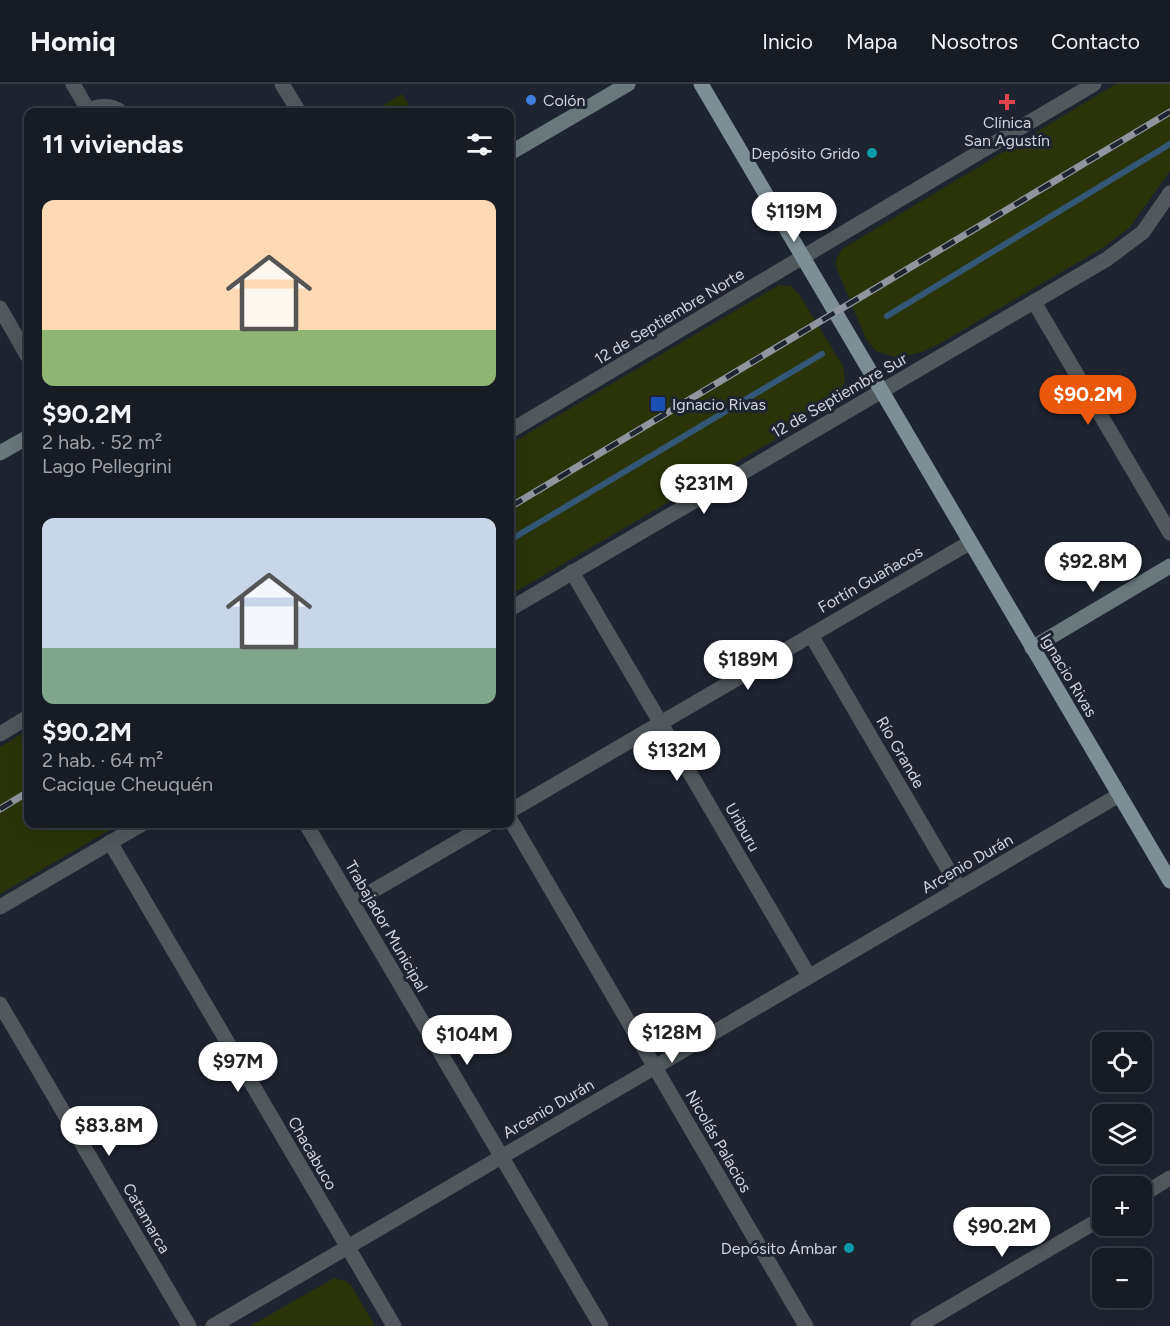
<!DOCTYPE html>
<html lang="es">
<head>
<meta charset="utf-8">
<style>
	:root { --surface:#161b24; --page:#1f242c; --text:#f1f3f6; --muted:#9ea1a6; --line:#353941; --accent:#ea580c }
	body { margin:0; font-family:Figtree,sans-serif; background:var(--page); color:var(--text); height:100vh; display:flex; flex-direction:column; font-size:22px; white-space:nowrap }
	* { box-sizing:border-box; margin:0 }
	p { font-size:20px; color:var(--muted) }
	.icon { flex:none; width:33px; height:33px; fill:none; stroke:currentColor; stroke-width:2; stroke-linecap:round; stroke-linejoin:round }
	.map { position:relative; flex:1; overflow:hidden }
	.side { position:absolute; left:24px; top:24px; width:490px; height:720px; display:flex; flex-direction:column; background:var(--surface); border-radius:12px; box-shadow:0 6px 24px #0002,0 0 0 2px var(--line) }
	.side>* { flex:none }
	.buttons { position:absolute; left:1092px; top:948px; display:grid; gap:12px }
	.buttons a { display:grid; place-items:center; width:60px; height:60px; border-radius:12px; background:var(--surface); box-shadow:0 6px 24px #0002,0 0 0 2px var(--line); font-size:30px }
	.price { position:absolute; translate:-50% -51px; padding:0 14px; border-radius:21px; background:#fff; color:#222; font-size:20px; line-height:39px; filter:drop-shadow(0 2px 3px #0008) }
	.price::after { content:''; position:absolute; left:50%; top:36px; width:18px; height:14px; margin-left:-9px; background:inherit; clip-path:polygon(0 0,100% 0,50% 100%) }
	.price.active { background:var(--accent); color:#fff }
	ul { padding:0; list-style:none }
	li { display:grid; align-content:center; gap:12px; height:318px; padding:0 18px }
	li span { display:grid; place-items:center; height:186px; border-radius:12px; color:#555 }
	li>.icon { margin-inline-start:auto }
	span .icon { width:108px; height:108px; fill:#fffc; stroke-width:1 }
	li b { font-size:26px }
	h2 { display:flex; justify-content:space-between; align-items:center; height:72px; padding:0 18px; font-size:26px }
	header { display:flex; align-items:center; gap:36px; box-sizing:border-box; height:84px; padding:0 30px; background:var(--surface); border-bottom:2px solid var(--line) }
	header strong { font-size:28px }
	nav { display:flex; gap:33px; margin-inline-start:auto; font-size:21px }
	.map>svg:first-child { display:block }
	.green { fill:#2a3408 }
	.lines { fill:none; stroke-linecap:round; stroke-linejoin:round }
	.stream { stroke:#345777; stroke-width:6 }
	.minor { stroke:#51595c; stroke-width:15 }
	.tertiary { stroke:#51595c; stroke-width:15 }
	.secondary { stroke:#6a777b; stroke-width:15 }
	.primary { stroke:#7d8e94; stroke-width:15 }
	.rail-casing { stroke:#90959f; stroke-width:7 }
	.rail { stroke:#1e2430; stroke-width:4.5; stroke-dasharray:14; stroke-linecap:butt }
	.shop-dot { fill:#3f7fe0; stroke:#1e2430; stroke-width:2 }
	.health-dot { fill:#e0444e; stroke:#1e2430; stroke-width:2 }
	.culture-dot { fill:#0f9aa8; stroke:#1e2430; stroke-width:2 }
	.transit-dot { fill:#1a4fb4; stroke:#1e2430; stroke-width:2 }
	.labels { text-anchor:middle; stroke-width:6; stroke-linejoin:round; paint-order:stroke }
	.poi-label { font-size:16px; fill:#d0d4dd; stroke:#1e2430; text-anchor:start }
	.street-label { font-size:16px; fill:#d0d4dd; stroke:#1e2430 }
</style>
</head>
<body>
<header>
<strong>Homiq</strong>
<nav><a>Inicio</a><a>Mapa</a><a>Nosotros</a><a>Contacto</a></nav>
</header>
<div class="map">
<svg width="1170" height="1242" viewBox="0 0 1170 1242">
	<rect width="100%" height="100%" fill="#1e2430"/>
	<!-- green -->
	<g class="green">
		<polygon points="1116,0 1170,0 1170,87 1130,143 1104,163 939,260 922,268 897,274 876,267 866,255 836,183 836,176 842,165"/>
		<polygon points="402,10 413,28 372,28"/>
		<polygon points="779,201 791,202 799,210 843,282 845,298 835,315 805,338 510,511 510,360"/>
		<polygon points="28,646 28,740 120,740 0,810 0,663"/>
		<polygon points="334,1194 346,1197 351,1201 375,1242 250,1242"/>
	</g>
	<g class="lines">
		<!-- stream -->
		<g class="stream">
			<polyline points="887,232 1170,60"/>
			<polyline points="510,456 822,270"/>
		</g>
		<!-- minor -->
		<g class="minor">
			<polyline points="73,0 88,26"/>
			<polyline points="282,0 299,28"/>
			<path d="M85,28C97,21 110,20 121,28"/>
			<polyline points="1034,218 1170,449"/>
			<polyline points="0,224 28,273"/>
			<polyline points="510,347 1094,0"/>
			<polyline points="572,488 809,892"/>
			<polyline points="510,525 1107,175 1143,148 1170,109"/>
			<polyline points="811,551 959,804"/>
			<polyline points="0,650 28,633"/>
			<polyline points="510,727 969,459"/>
			<polyline points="510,735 806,1242"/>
			<polyline points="306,740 601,1242"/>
			<polyline points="110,758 394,1242"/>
			<polyline points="352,819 488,740"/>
			<polyline points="0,823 142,740"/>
			<polyline points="0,920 189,1242"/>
			<polyline points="1142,1111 1170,1094"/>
			<polyline points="918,1242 1102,1134"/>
		</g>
		<!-- tertiary -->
		<polyline class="tertiary" points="213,1242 1119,711"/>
		<!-- secondary -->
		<g class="secondary">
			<polyline points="510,69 628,0"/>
			<polyline points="0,369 28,353"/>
			<polyline points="1032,564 1170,482"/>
		</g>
		<!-- primary -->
		<polyline class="primary" points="701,0 1170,797"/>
		<defs>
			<g id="rail">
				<polyline points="510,423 1170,28"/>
				<polyline points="0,725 28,708"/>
			</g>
		</defs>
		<!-- rail casing -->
		<use href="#rail" class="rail-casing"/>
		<!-- rail -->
		<use href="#rail" class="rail"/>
	</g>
	<!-- markers -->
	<circle class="shop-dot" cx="531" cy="16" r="6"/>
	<path class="health-dot" d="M1004 9h6v6h6v6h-6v6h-6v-6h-6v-6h6z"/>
	<g class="culture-dot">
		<circle cx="872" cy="69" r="6"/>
		<circle cx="849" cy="1164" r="6"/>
	</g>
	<rect class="transit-dot" x="650" y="312" width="16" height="16" rx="3"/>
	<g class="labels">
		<!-- poi labels -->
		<g class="poi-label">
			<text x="543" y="22">Colón</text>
			<text x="1007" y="44" text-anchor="middle">Clínica<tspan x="1007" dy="18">San Agustín</tspan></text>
			<text x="860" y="75" text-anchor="end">Depósito Grido</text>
			<text x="672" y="326">Ignacio Rivas</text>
			<text x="837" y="1170" text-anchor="end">Depósito Ámbar</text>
		</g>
		<!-- street labels -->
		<g class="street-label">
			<text transform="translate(669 232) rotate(-31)" y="6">12 de Septiembre Norte</text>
			<text transform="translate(839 311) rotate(-30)" y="6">12 de Septiembre Sur</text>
			<text transform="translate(870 495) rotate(-30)" y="6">Fortín Guañacos</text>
			<text transform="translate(1069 591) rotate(59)" y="6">Ignacio Rivas</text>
			<text transform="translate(901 668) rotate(60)" y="6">Río Grande</text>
			<text transform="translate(743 743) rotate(60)" y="6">Uriburu</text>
			<text transform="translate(967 779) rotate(-30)" y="6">Arcenio Durán</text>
			<text transform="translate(387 842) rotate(60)" y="6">Trabajador Municipal</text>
			<text transform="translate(548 1024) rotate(-30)" y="6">Arcenio Durán</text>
			<text transform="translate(719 1057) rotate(60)" y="6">Nicolás Palacios</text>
			<text transform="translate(313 1069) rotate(60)" y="6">Chacabuco</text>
			<text transform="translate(147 1134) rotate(60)" y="6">Catamarca</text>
		</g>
	</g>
</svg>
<div class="buttons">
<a><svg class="icon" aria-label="locate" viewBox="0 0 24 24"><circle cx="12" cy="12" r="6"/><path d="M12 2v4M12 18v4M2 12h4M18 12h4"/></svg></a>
<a><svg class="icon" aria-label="layers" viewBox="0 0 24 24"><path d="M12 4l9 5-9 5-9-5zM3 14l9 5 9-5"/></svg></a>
<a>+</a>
<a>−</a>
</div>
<b class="price" style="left:794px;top:159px">$119M</b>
<b class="price active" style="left:1088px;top:342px">$90.2M</b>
<b class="price" style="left:704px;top:431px">$231M</b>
<b class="price" style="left:1093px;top:509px">$92.8M</b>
<b class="price" style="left:748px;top:607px">$189M</b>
<b class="price" style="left:677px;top:698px">$132M</b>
<b class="price" style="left:672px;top:980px">$128M</b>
<b class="price" style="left:467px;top:982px">$104M</b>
<b class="price" style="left:238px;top:1009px">$97M</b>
<b class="price" style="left:109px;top:1073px">$83.8M</b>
<b class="price" style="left:1002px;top:1174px">$90.2M</b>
<section class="side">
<h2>11 viviendas<svg class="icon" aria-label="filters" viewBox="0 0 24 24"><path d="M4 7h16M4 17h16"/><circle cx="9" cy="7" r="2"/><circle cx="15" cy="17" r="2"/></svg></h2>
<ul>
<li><span style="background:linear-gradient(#ffd9b3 70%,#8fb573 0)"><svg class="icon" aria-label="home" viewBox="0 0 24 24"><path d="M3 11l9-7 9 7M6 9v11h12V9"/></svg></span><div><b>$90.2M</b><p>2 hab. · 52 m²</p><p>Lago Pellegrini</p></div></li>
<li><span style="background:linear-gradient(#c9d6e8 70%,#7fa58c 0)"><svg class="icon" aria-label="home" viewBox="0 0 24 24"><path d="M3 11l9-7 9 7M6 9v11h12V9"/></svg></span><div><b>$90.2M</b><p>2 hab. · 64 m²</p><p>Cacique Cheuquén</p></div></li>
</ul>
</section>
</div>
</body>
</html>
